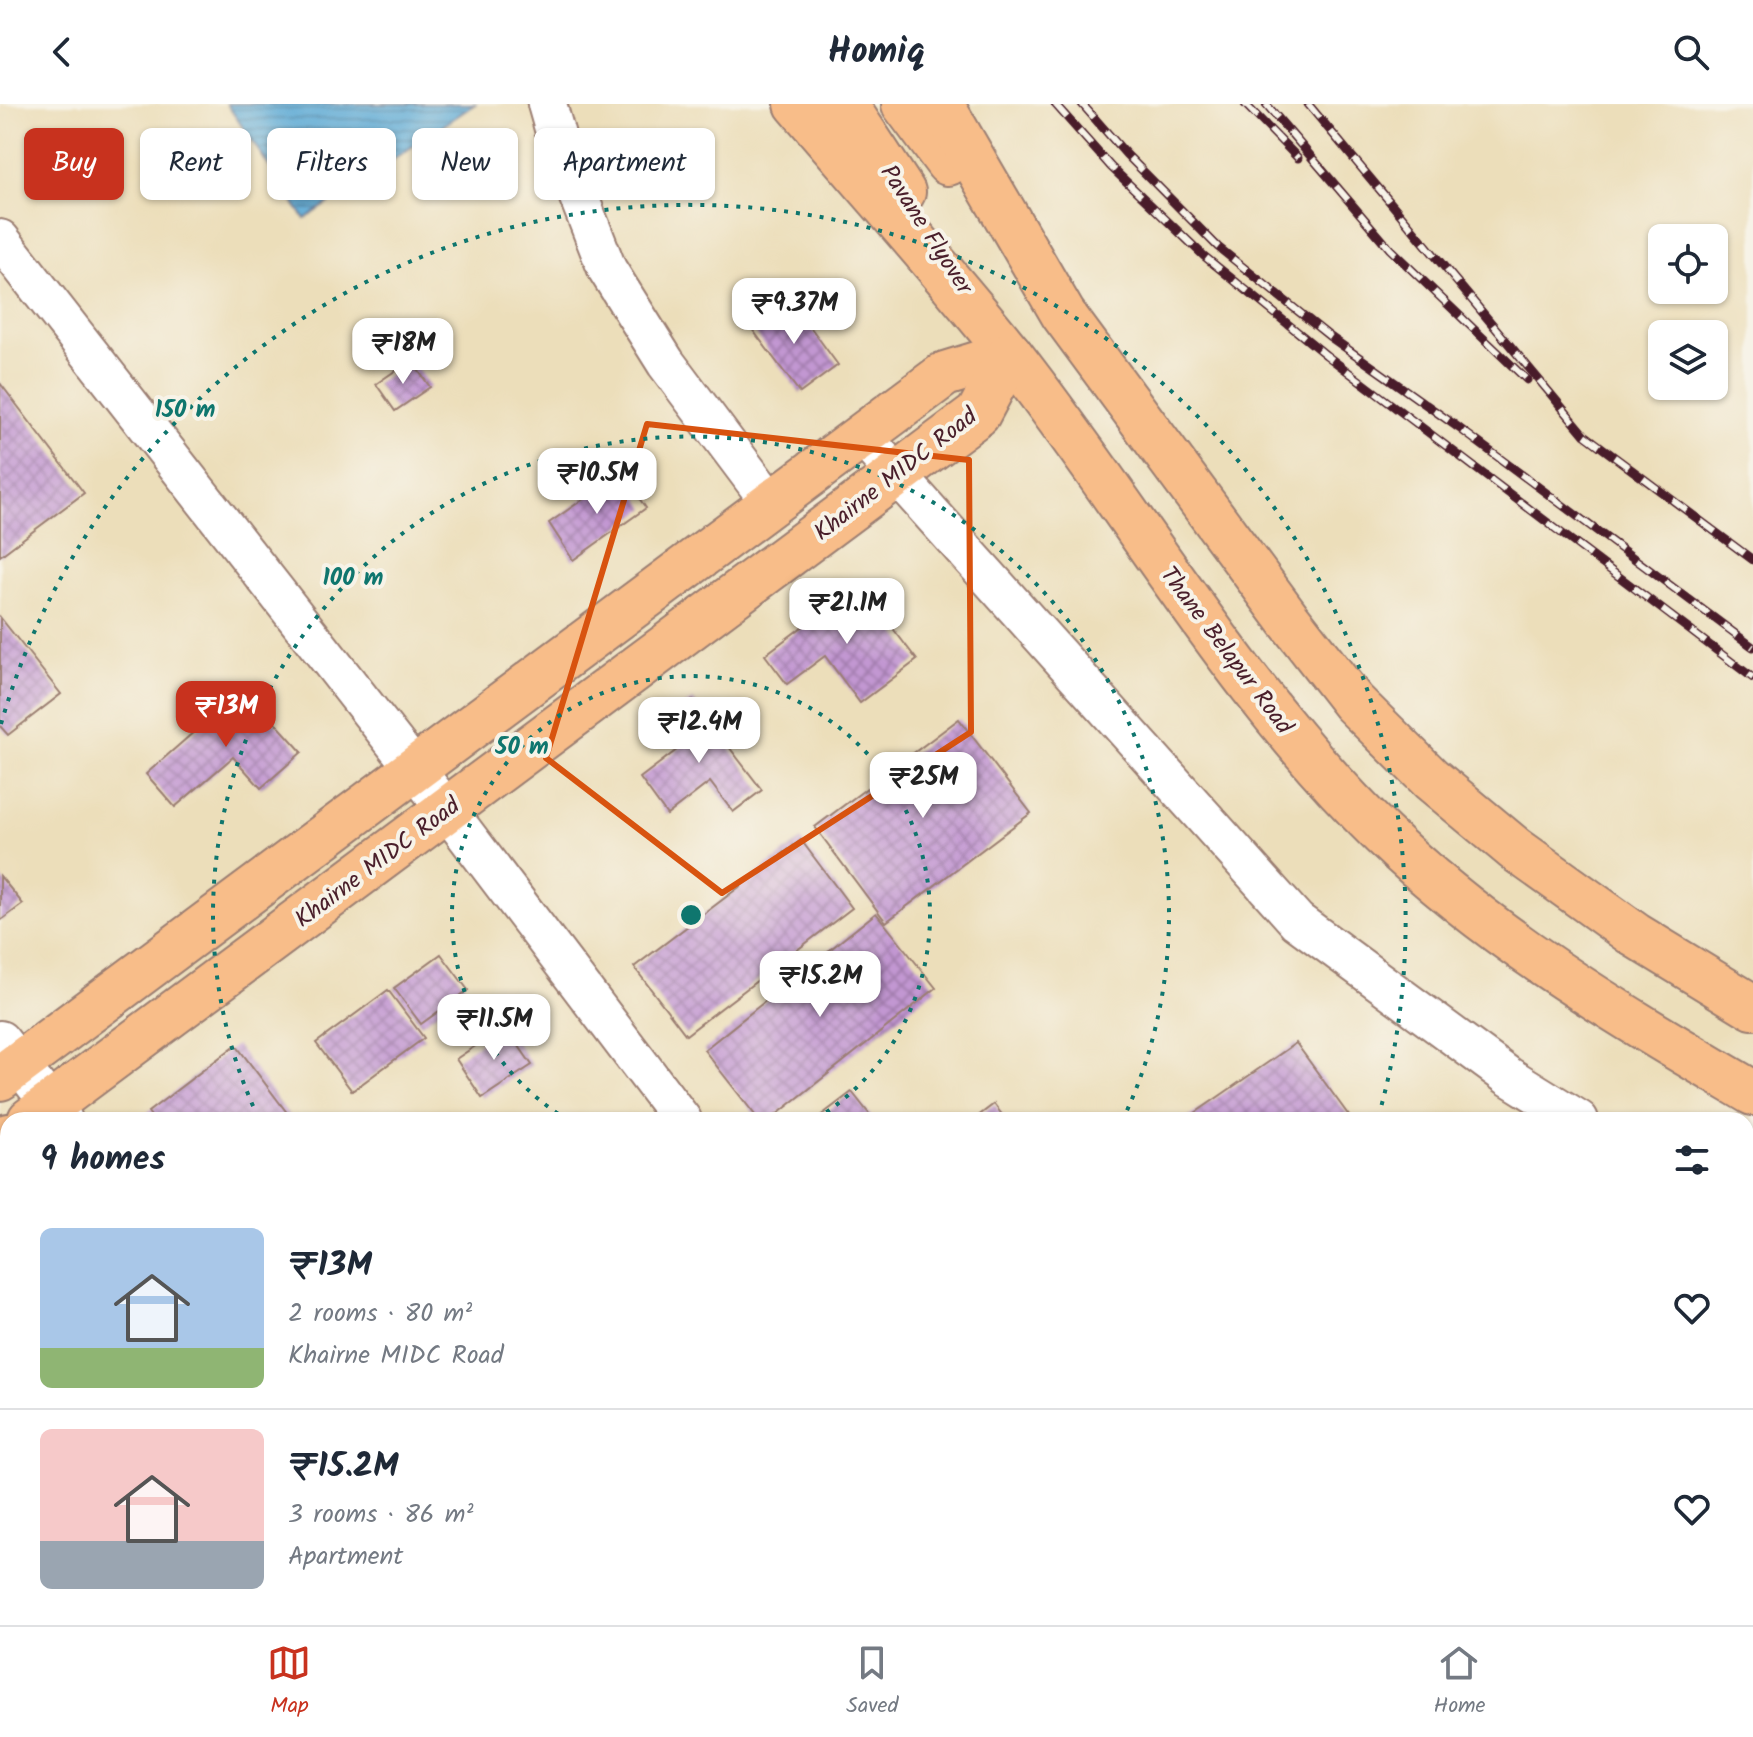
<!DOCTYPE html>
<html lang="en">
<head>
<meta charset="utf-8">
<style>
	:root { --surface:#fff; --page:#f2f2f3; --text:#1f2937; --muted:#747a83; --line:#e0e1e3; --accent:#c8321e }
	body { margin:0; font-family:Kalam,sans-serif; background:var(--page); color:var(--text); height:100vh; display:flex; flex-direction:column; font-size:30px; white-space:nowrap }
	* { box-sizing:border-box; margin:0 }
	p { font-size:26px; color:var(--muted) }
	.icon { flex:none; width:44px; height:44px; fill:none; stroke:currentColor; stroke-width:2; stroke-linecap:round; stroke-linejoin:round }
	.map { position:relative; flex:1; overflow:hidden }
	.side { position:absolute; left:0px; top:1008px; width:1754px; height:514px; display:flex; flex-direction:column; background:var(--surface); border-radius:24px 24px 0 0; box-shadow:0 2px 6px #0004 }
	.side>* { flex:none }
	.guide { position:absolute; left:24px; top:24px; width:800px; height:72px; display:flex; gap:16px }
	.fabs { position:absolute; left:1648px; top:120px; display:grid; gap:16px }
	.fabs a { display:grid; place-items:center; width:80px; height:80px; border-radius:12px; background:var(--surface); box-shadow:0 2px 6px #0004; font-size:40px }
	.price { position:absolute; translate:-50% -68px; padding:0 18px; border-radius:16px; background:#fff; color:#222; font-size:26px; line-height:52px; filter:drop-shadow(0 2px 4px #0008) }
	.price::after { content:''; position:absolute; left:50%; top:48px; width:24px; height:18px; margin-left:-12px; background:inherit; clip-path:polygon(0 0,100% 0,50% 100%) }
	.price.current { background:var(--accent); color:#fff }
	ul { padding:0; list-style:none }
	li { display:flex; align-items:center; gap:24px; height:200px; padding:0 40px }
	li+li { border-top:2px solid var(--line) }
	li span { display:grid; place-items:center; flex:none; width:224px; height:160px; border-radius:12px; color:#555 }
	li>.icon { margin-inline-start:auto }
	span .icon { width:96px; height:96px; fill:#fffc; stroke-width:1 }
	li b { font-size:34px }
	h2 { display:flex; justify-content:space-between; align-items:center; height:96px; padding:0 40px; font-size:34px }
	.tag { padding:0 28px; border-radius:12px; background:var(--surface); box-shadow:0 2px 6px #0004; font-size:28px; line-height:72px }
	.tag.current { background:var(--accent); color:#fff }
	header { display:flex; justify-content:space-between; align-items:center; height:104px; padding:0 40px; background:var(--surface); font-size:36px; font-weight:700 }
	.tab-bar { display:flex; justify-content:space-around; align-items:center; height:112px; border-top:2px solid var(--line); background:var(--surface); font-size:22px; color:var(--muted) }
	.tab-bar a { display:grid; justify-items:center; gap:4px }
	.tab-bar .current { color:var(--accent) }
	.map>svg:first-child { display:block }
	.water { fill:url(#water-rules); stroke:#546480; stroke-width:2 }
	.building { fill:url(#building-cross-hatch) }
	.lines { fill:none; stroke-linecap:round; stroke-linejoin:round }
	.minor-casing { stroke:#9b7e72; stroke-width:42 }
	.major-casing { stroke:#9b7e72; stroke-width:48 }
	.minor { stroke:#fff; stroke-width:38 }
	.major { stroke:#f8bd89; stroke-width:44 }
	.rail-casing { stroke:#4a1f2b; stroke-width:9 }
	.rail { stroke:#f7f3e8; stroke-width:6; stroke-dasharray:18; stroke-linecap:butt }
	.marked { fill:none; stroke:#d8530f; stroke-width:6; stroke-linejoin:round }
	.ring { fill:none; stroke:#0f766e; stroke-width:4; stroke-dasharray:4 8 }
	.labels { text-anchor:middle; stroke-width:8; stroke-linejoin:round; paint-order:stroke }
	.street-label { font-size:24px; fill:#4a1f2b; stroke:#f7f3e8 }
	.centre { fill:#0f766e; stroke:#f7f3e8; stroke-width:4 }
	.ring-label { font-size:24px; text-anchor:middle; font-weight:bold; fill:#0f766e; stroke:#f7f3e8; stroke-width:8; stroke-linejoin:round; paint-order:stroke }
</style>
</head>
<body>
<header><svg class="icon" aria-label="back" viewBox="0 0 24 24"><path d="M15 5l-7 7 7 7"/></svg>Homiq<svg class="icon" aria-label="search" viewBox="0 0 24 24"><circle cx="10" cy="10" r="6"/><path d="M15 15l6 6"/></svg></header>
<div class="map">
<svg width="1753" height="1521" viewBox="0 0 1753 1521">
	<defs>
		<pattern id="water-rules" width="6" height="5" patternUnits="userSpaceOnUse" patternTransform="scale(2)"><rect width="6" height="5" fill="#5daad6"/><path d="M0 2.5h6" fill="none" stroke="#4f8aae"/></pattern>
		<pattern id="building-cross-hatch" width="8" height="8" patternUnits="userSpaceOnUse" patternTransform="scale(2)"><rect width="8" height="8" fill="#c297d2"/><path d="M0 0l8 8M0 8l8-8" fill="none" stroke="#a07bab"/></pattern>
	</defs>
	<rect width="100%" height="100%" fill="#f7f3e8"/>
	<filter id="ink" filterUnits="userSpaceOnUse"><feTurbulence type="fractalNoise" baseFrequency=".0125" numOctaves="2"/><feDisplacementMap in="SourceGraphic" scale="16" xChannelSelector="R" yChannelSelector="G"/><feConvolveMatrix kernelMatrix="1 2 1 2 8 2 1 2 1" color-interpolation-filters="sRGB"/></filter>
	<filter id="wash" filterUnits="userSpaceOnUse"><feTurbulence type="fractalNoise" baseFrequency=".006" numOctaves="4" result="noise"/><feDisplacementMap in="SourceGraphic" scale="32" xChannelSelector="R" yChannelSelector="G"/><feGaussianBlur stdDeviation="1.8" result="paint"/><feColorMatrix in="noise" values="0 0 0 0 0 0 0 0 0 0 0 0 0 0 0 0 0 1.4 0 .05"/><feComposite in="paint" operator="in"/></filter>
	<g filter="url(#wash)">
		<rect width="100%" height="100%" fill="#ecdeba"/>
		<!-- water -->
		<polygon class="water" points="227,0 475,0 305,115"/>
		<g id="blocks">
			<!-- building -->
			<g class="building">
				<polygon points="792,198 838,261 800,289 749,221 770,206 774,211"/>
				<polygon points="411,256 430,283 395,307 376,280"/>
				<polygon points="0,279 84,389 0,452"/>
				<polygon points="621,369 646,404 573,456 549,419"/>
				<polygon points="859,480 917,556 860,599 825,552 787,580 765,551"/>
				<polygon points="0,513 61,590 8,631 0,622"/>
				<polygon points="244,584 302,648 261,684 233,653 175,703 146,670"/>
				<polygon points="693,596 762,686 733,708 710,678 667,711 640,674 682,642 664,617"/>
				<polygon points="959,615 1031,709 886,818 815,723"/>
				<polygon points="801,736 852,804 686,931 634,863"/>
				<polygon points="0,772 23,800 0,817"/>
				<polygon points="876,809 936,884 770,1016 759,1016 704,946"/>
				<polygon points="441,850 468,886 421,920 394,884"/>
				<polygon points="388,886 424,934 352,987 316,939"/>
				<polygon points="505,922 532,961 482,994 456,955"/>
				<polygon points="1296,939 1352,1016 1185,1016"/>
				<polygon points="236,941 291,1014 288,1016 154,1016 148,1008"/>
				<polygon points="852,988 874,1016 815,1016"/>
				<polygon points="994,1000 1006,1016 973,1016"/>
				<polygon points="8,1123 8,1175 0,1165 0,1129"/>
				<polygon points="8,1218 8,1324 0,1330 0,1224"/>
				<polygon points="0,1371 8,1383 8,1453 0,1459"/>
				<polygon points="1753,1424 1753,1521 1620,1521 1630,1514 1746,1514 1746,1429"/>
				<polygon points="8,1455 8,1514 27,1514 18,1521 0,1521 0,1461"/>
				<polygon points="70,1514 89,1514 94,1521 61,1521"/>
				<polygon points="131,1514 192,1514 182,1521 137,1521"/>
				<polygon points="263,1514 290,1514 295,1521 254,1521"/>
				<polygon points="537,1514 657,1514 647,1521 542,1521"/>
				<polygon points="752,1514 825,1514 815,1521 757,1521"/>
				<polygon points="873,1514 949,1514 955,1521 863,1521"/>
				<polygon points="1218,1514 1331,1514 1322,1521 1208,1521"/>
				<polygon points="1372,1514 1410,1514 1416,1521 1363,1521"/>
			</g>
		</g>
	</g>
	<g filter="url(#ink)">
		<use href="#blocks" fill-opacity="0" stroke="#9b7e72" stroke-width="2"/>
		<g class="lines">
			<defs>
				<g id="minor">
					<polyline points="547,0 559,42 607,165 666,259 771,399"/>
					<polyline points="0,135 447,706 682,1016"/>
					<polyline points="861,331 1297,817 1508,972 1579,1016"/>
					<polyline points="0,936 63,1016"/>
					<polyline points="1746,1120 1753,1125"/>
					<polyline points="450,1514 455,1521"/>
					<polyline points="1060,1514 1066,1521"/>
				</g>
				<g id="major">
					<path d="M797,0C868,83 942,165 1010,250C1135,409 1236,588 1382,730C1493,837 1621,911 1753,989"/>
					<polyline points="845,0 903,88"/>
					<polyline points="904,0 948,59"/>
					<polyline points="941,0 1063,210 1289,516 1353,598 1431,675 1515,745 1635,831 1753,903"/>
					<polyline points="0,974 945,270 1010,250"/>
					<polyline points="30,1016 978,310 1010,250"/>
					<polyline points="0,1038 8,1032"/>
				</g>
			</defs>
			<!-- minor casing -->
			<use href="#minor" class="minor-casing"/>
			<!-- major casing -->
			<use href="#major" class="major-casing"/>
			<!-- minor -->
			<use href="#minor" class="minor"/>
			<!-- major -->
			<use href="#major" class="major"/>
			<defs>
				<g id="rail">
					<polyline points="1055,0 1111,63 1204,152 1326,251 1753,574"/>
					<polyline points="1082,0 1126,50 1218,143 1329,232 1459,324 1753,543"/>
					<polyline points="1245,0 1298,54"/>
					<polyline points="1266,0 1390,145 1527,276"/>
					<polyline points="1308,0 1585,331 1753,456"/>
				</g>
			</defs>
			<!-- rail casing -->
			<use href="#rail" class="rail-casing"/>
			<!-- rail -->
			<use href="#rail" class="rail"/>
		</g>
	</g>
	<!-- marked area -->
	<path class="marked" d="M647,320L969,356L971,628L722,789L546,654Z"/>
	<!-- distance rings -->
	<g class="ring">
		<path d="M568 1016A239 239 0 1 1 814 1016"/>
		<path d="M258 1013A478 478 0 1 1 1124 1013"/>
		<path d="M821 1515A716 716 0 0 1 784 1521M598 1521A716 716 0 0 1 561 1515M1 620A716 716 0 1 1 1378 1014"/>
	</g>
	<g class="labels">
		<!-- street labels -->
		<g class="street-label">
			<text transform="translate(927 125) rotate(57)" y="8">Pavane Flyover</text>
			<text transform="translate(895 370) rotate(-38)" y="8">Khairne MIDC Road</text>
			<text transform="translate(1227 546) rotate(53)" y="8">Thane Belapur Road</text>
			<text transform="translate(377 758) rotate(-37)" y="8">Khairne MIDC Road</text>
		</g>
	</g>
	<circle cx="691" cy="811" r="12" class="centre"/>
	<g class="ring-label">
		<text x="185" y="313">150 m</text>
		<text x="353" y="481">100 m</text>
		<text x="522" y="650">50 m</text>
	</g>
</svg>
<div class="fabs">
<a><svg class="icon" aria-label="locate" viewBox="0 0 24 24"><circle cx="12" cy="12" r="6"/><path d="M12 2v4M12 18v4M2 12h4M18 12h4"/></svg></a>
<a><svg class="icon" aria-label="layers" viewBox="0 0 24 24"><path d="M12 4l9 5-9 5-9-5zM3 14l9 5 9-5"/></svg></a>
</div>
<b class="price" style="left:794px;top:242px">₹9.37M</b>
<b class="price" style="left:403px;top:282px">₹18M</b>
<b class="price" style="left:597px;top:412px">₹10.5M</b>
<b class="price" style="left:847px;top:542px">₹21.1M</b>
<b class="price current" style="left:226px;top:645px">₹13M</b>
<b class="price" style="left:699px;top:661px">₹12.4M</b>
<b class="price" style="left:923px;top:716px">₹25M</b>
<b class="price" style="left:820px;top:915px">₹15.2M</b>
<b class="price" style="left:494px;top:958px">₹11.5M</b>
<div class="guide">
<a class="tag current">Buy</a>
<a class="tag">Rent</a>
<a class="tag">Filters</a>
<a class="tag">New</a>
<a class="tag">Apartment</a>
</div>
<section class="side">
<h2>9 homes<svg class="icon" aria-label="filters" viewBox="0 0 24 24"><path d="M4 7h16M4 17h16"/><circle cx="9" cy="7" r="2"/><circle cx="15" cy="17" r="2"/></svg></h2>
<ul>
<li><span style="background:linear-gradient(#a9c7e8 75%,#8fb573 0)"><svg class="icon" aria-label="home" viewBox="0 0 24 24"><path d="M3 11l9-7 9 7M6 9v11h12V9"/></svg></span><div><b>₹13M</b><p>2 rooms · 80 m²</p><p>Khairne MIDC Road</p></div><svg class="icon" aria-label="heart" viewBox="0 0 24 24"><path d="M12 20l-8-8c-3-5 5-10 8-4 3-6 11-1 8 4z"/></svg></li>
<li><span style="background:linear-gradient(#f6c9c9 70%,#9aa5b1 0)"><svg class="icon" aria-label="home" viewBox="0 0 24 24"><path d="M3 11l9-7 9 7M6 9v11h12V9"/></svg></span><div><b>₹15.2M</b><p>3 rooms · 86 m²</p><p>Apartment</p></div><svg class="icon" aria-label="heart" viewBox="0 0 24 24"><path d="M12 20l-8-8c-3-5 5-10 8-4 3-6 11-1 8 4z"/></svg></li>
</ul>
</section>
</div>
<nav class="tab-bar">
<a class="current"><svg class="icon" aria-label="map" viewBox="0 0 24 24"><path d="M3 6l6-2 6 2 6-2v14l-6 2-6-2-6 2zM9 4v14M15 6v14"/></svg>Map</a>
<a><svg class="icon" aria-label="saved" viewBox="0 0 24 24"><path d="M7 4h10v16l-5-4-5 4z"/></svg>Saved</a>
<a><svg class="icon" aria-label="home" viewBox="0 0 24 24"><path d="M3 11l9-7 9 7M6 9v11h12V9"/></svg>Home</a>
</nav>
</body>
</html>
